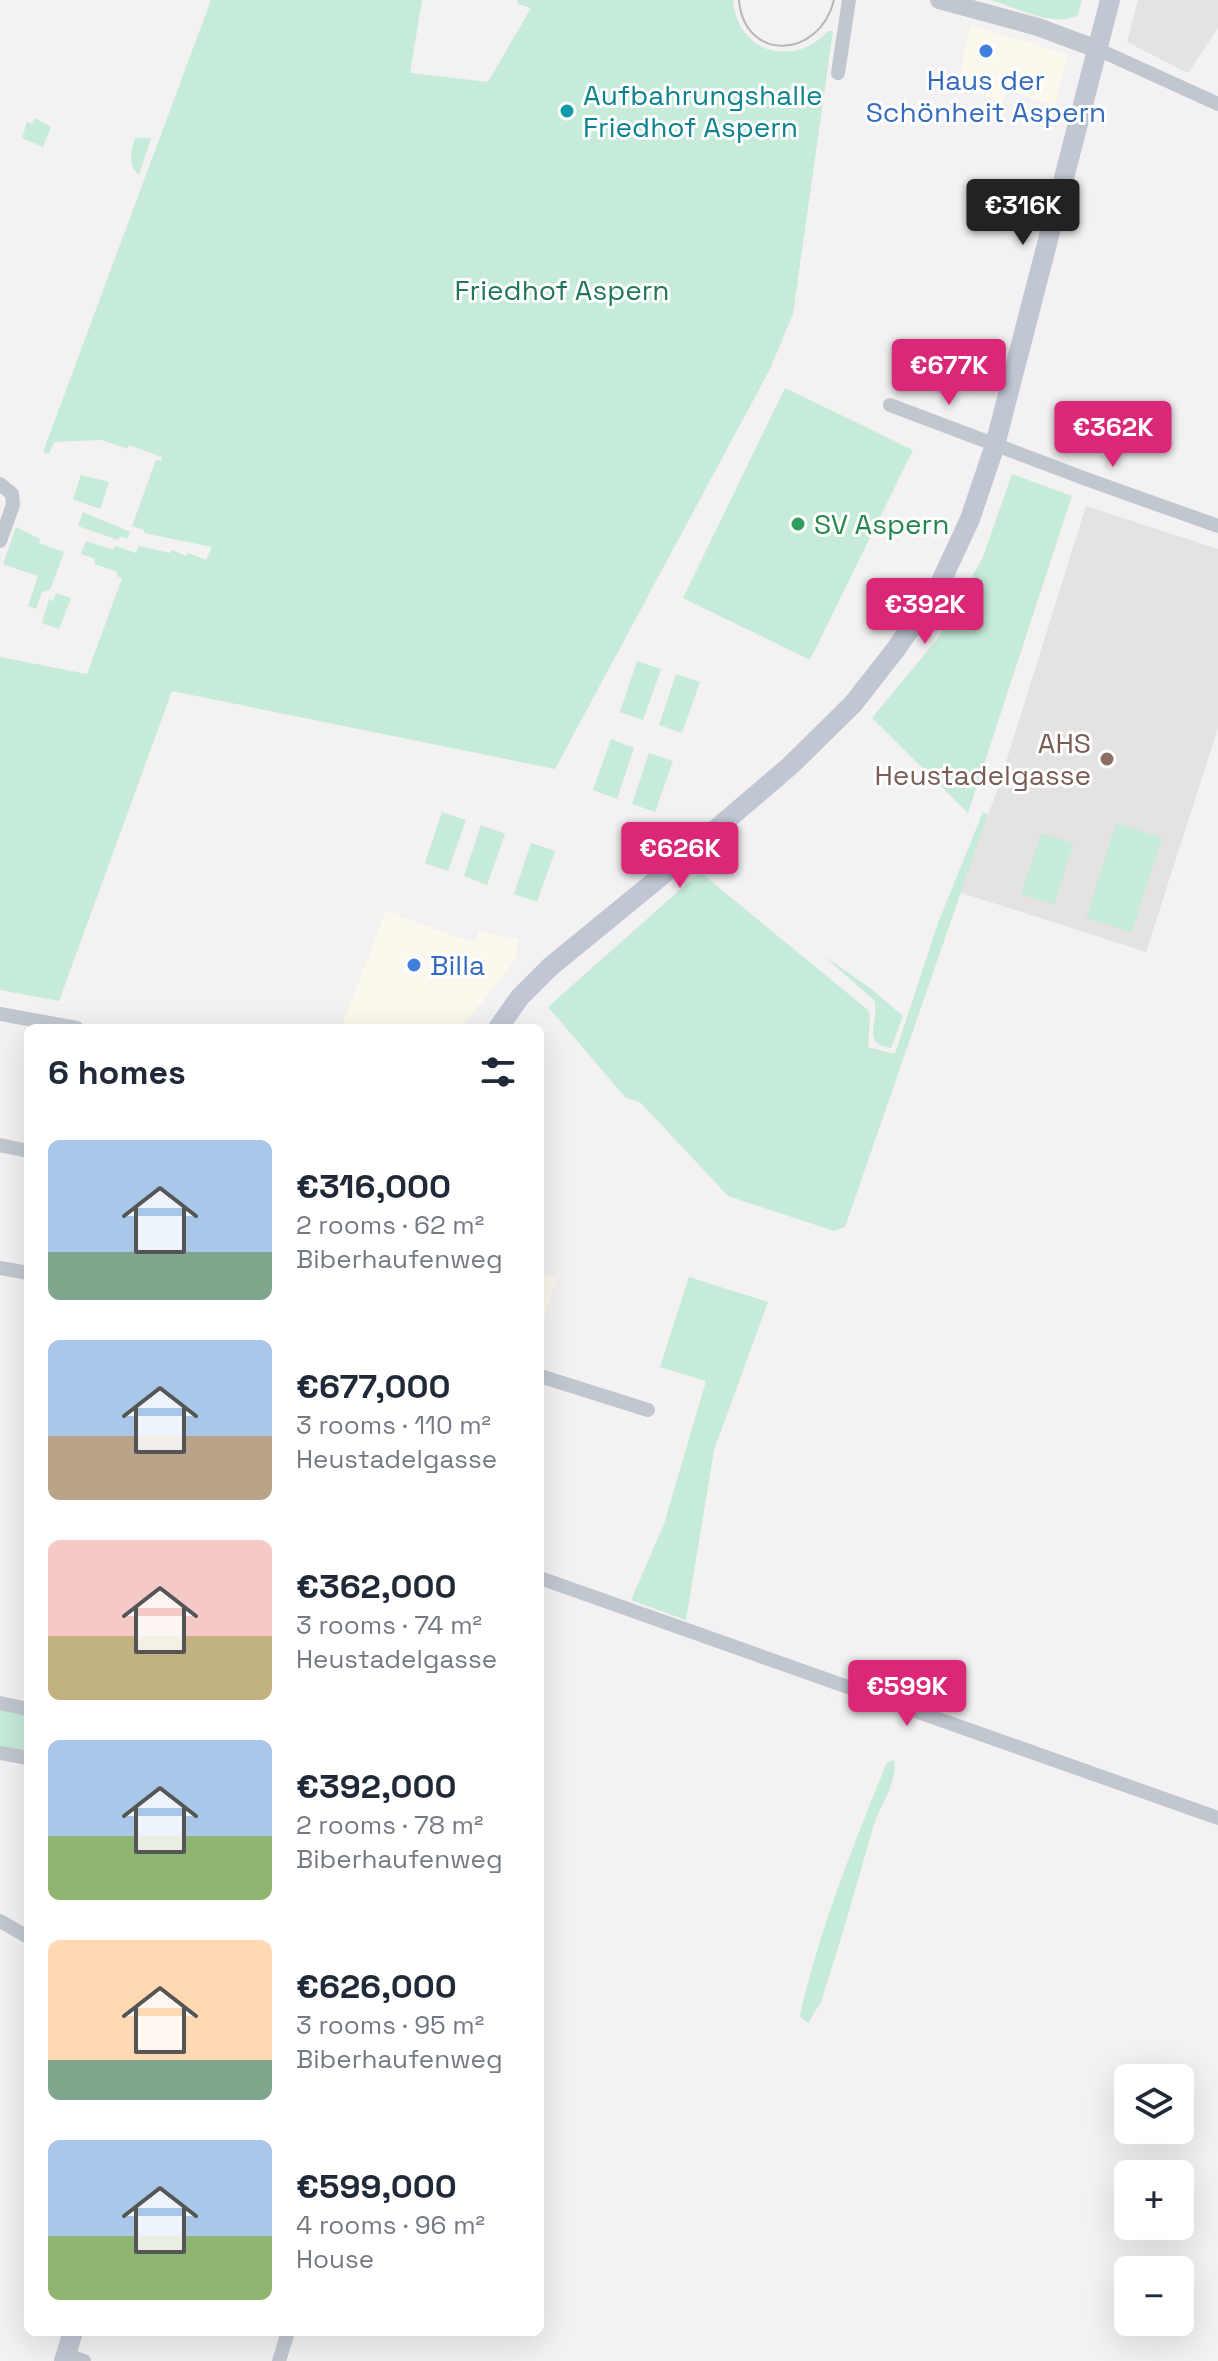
<!DOCTYPE html>
<html lang="en">
<head>
<meta charset="utf-8">
<style>
	:root { --surface:#fff; --page:#f2f2f3; --text:#1f2937; --muted:#747a83; --accent:#db2777 }
	body { margin:0; font-family:"Space Grotesk",sans-serif; background:var(--page); color:var(--text); height:100vh; display:flex; flex-direction:column; font-size:30px; white-space:nowrap }
	* { box-sizing:border-box; margin:0 }
	p { font-size:26px; color:var(--muted) }
	.icon { flex:none; width:44px; height:44px; fill:none; stroke:currentColor; stroke-width:2; stroke-linecap:round; stroke-linejoin:round }
	.map { position:relative; flex:1; overflow:hidden }
	.sheet { position:absolute; left:24px; top:1024px; width:520px; height:1312px; display:flex; flex-direction:column; background:var(--surface); border-radius:12px; box-shadow:0 8px 32px #0002 }
	.sheet>* { flex:none }
	.controls { position:absolute; left:1114px; top:2064px; display:grid; gap:16px }
	.controls a { display:grid; place-items:center; width:80px; height:80px; border-radius:12px; background:var(--surface); box-shadow:0 8px 32px #0002; font-size:40px }
	.price { position:absolute; translate:-50% -68px; padding:0 18px; border-radius:8px; background:var(--accent); color:#fff; font-size:26px; line-height:52px; filter:drop-shadow(0 2px 4px #0008) }
	.price::after { content:''; position:absolute; left:50%; top:48px; width:24px; height:18px; margin-left:-12px; background:inherit; clip-path:polygon(0 0,100% 0,50% 100%) }
	.price.selected { background:#222; color:#fff }
	ul { padding:0; list-style:none }
	li { display:flex; align-items:center; gap:24px; height:200px; padding:0 24px }
	li span { display:grid; place-items:center; flex:none; width:224px; height:160px; border-radius:12px; color:#555 }
	li>.icon { margin-inline-start:auto }
	span .icon { width:96px; height:96px; fill:#fffc; stroke-width:1 }
	li b { font-size:34px }
	h2 { display:flex; justify-content:space-between; align-items:center; height:96px; padding:0 24px; font-size:34px }
	.map>svg:first-child { display:block }
	.commercial { fill:#fbf8ee }
	.education { fill:#e4e3e2 }
	.green { fill:#c6ebd8 }
	.lines { fill:none; stroke-linecap:round; stroke-linejoin:round }
	.minor { stroke:#c1c7ce; stroke-width:14 }
	.tertiary { stroke:#c1c7ce; stroke-width:18 }
	.secondary { stroke:#c1c7d2; stroke-width:20 }
	.tram { stroke:#b4b6ba; stroke-width:2 }
	.shop-dot { fill:#3f7fe0; stroke:#fff; stroke-width:3 }
	.culture-dot { fill:#0f9aa8; stroke:#fff; stroke-width:3 }
	.leisure-dot { fill:#2e9e5b; stroke:#fff; stroke-width:3 }
	.education-dot { fill:#8d6e63; stroke:#fff; stroke-width:3 }
	.labels { text-anchor:middle; stroke-width:6; stroke-linejoin:round; paint-order:stroke }
	.shop-label { font-size:28px; fill:#366cbe; stroke:#fff }
	.culture-label { font-size:28px; fill:#0d838f; stroke:#fff; text-anchor:start }
	.park-label { font-size:28px; fill:#237657; stroke:#fff }
	.leisure-label { font-size:28px; fill:#27864d; stroke:#fff; text-anchor:start }
	.education-label { font-size:28px; fill:#785e54; stroke:#fff; text-anchor:end }
</style>
</head>
<body>
<div class="map">
<svg width="1218" height="2361" viewBox="0 0 1218 2361">
	<rect width="100%" height="100%" fill="#f3f1f1"/>
	<!-- commercial -->
	<g class="commercial">
		<polygon points="970,25 1068,55 1054,106 1007,89 1002,102 958,86"/>
		<polygon points="386,911 462,939 476,941 479,931 518,939 516,959 461,1028 341,1028"/>
		<polygon points="540,1274 557,1279 540,1330"/>
	</g>
	<!-- education -->
	<g class="education">
		<polygon points="1138,0 1218,0 1218,28 1188,73 1127,42"/>
		<polygon points="1086,506 1218,549 1218,728 1146,952 959,892 997,791"/>
	</g>
	<!-- green -->
	<g class="green">
		<path d="M211,0H422L410,73L488,82L531,8L518,4L517,0H733C737,53 794,69 828,31H833L793,314L770,369L555,769L172,691L59,1001L0,990V657L87,674L122,578L117,576L118,572L94,564L95,559L81,554L86,541L113,550L115,546L136,553L139,546L170,553L172,550L186,556L188,553L206,560L212,547L144,533V530L132,526L156,460L161,461L162,457L129,445L127,449L102,440L54,442L49,454L43,452Z"/>
		<path d="M990,0H1082L1078,15C1055,28 1015,7 990,0Z"/>
		<polygon points="35,118 51,127 43,147 22,138 27,122 32,124"/>
		<path d="M135,138H151L139,175C127,165 131,151 135,138Z"/>
		<polygon points="785,388 913,450 810,660 683,598"/>
		<polygon points="1012,474 1072,496 968,813 872,718 938,638 983,557"/>
		<polygon points="81,475 109,482 100,509 73,499"/>
		<polygon points="83,512 130,532 127,539 120,536 118,540 78,526"/>
		<polygon points="16,527 40,539 39,543 64,552 50,590 42,592 36,609 28,606 38,576 3,564"/>
		<polygon points="56,593 71,598 59,629 42,623 49,599 53,601"/>
		<polygon points="637,661 661,669 643,720 620,712"/>
		<polygon points="676,674 700,682 682,733 659,725"/>
		<polygon points="611,739 634,748 617,799 593,790"/>
		<polygon points="649,753 673,761 655,812 632,804"/>
		<polygon points="442,812 466,820 448,871 425,863"/>
		<polygon points="983,812 988,814 845,1227 834,1231 728,1196 641,1103 625,1097 548,1007 700,872 868,1010 870,1016 868,1047 895,1054 938,923"/>
		<polygon points="1116,823 1162,838 1132,932 1086,918"/>
		<polygon points="481,825 505,834 487,885 464,876"/>
		<polygon points="1041,833 1074,843 1054,905 1021,894"/>
		<polygon points="531,843 555,851 537,902 514,894"/>
		<path d="M824,956L870,988L903,1016L891,1048C859,1044 881,1020 874,1000Z"/>
		<polygon points="689,1277 768,1302 714,1450 686,1620 631,1600 664,1524 706,1381 660,1367"/>
		<polygon points="0,1708 28,1714 28,1752 0,1747"/>
		<path d="M894,1760C899,1779 880,1806 874,1824C857,1884 840,1943 821,2002L808,2023L800,2016C819,1930 854,1844 887,1762Z"/>
	</g>
	<g class="lines">
		<!-- minor -->
		<g class="minor">
			<polyline points="1097,49 1218,104"/>
			<polyline points="838,73 849,0"/>
			<polyline points="890,405 1086,479 1218,526"/>
			<polyline points="0,484 12,494 13,505 0,541"/>
			<polyline points="0,1014 77,1028"/>
			<polyline points="0,1145 28,1151"/>
			<polyline points="0,1268 28,1273"/>
			<polyline points="540,1376 648,1410"/>
			<polyline points="540,1578 1218,1818"/>
			<polyline points="0,1703 28,1709"/>
			<polyline points="0,1753 28,1758"/>
			<polyline points="0,1921 28,1937"/>
			<polyline points="66,2355 84,2361"/>
			<polyline points="279,2361 288,2332"/>
		</g>
		<!-- tertiary -->
		<polyline class="tertiary" points="939,0 1038,27 1097,49"/>
		<!-- secondary -->
		<g class="secondary">
			<polyline points="498,1028 520,997 550,967 660,877 791,765 853,704 896,649 937,590 970,519 995,445 1110,0"/>
			<polyline points="64,2361 73,2332"/>
		</g>
		<!-- tram -->
		<path class="tram" d="M739,0C744,62 819,60 834,0"/>
	</g>
	<!-- markers -->
	<g class="shop-dot">
		<circle cx="986" cy="51" r="8"/>
		<circle cx="414" cy="965" r="8"/>
	</g>
	<circle class="culture-dot" cx="567" cy="111" r="8"/>
	<circle class="leisure-dot" cx="798" cy="524" r="8"/>
	<circle class="education-dot" cx="1107" cy="759" r="8"/>
	<g class="labels">
		<!-- shop labels -->
		<g class="shop-label">
			<text x="986" y="90">Haus der<tspan x="986" dy="32">Schönheit Aspern</tspan></text>
			<text x="430" y="975" text-anchor="start">Billa</text>
		</g>
		<!-- culture labels -->
		<g class="culture-label">
			<text x="583" y="105">Aufbahrungshalle<tspan x="583" dy="32">Friedhof Aspern</tspan></text>
		</g>
		<!-- park labels -->
		<g class="park-label">
			<text x="562" y="300">Friedhof Aspern</text>
		</g>
		<!-- leisure labels -->
		<g class="leisure-label">
			<text x="814" y="534">SV Aspern</text>
		</g>
		<!-- education labels -->
		<g class="education-label">
			<text x="1091" y="753">AHS<tspan x="1091" dy="32">Heustadelgasse</tspan></text>
		</g>
	</g>
</svg>
<div class="controls">
<a><svg class="icon" aria-label="layers" viewBox="0 0 24 24"><path d="M12 4l9 5-9 5-9-5zM3 14l9 5 9-5"/></svg></a>
<a>+</a>
<a>−</a>
</div>
<b class="price selected" style="left:1023px;top:247px">€316K</b>
<b class="price" style="left:949px;top:407px">€677K</b>
<b class="price" style="left:1113px;top:469px">€362K</b>
<b class="price" style="left:925px;top:646px">€392K</b>
<b class="price" style="left:680px;top:890px">€626K</b>
<b class="price" style="left:907px;top:1728px">€599K</b>
<section class="sheet">
<h2>6 homes<svg class="icon" aria-label="filters" viewBox="0 0 24 24"><path d="M4 7h16M4 17h16"/><circle cx="9" cy="7" r="2"/><circle cx="15" cy="17" r="2"/></svg></h2>
<ul>
<li><span style="background:linear-gradient(#a9c7e8 70%,#7fa58c 0)"><svg class="icon" aria-label="home" viewBox="0 0 24 24"><path d="M3 11l9-7 9 7M6 9v11h12V9"/></svg></span><div><b>€316,000</b><p>2 rooms · 62 m²</p><p>Biberhaufenweg</p></div></li>
<li><span style="background:linear-gradient(#a9c7e8 60%,#b9a48a 0)"><svg class="icon" aria-label="home" viewBox="0 0 24 24"><path d="M3 11l9-7 9 7M6 9v11h12V9"/></svg></span><div><b>€677,000</b><p>3 rooms · 110 m²</p><p>Heustadelgasse</p></div></li>
<li><span style="background:linear-gradient(#f6c9c9 60%,#c2b280 0)"><svg class="icon" aria-label="home" viewBox="0 0 24 24"><path d="M3 11l9-7 9 7M6 9v11h12V9"/></svg></span><div><b>€362,000</b><p>3 rooms · 74 m²</p><p>Heustadelgasse</p></div></li>
<li><span style="background:linear-gradient(#a9c7e8 60%,#8fb573 0)"><svg class="icon" aria-label="home" viewBox="0 0 24 24"><path d="M3 11l9-7 9 7M6 9v11h12V9"/></svg></span><div><b>€392,000</b><p>2 rooms · 78 m²</p><p>Biberhaufenweg</p></div></li>
<li><span style="background:linear-gradient(#ffd9b3 75%,#7fa58c 0)"><svg class="icon" aria-label="home" viewBox="0 0 24 24"><path d="M3 11l9-7 9 7M6 9v11h12V9"/></svg></span><div><b>€626,000</b><p>3 rooms · 95 m²</p><p>Biberhaufenweg</p></div></li>
<li><span style="background:linear-gradient(#a9c7e8 60%,#8fb573 0)"><svg class="icon" aria-label="home" viewBox="0 0 24 24"><path d="M3 11l9-7 9 7M6 9v11h12V9"/></svg></span><div><b>€599,000</b><p>4 rooms · 96 m²</p><p>House</p></div></li>
</ul>
</section>
</div>
</body>
</html>
